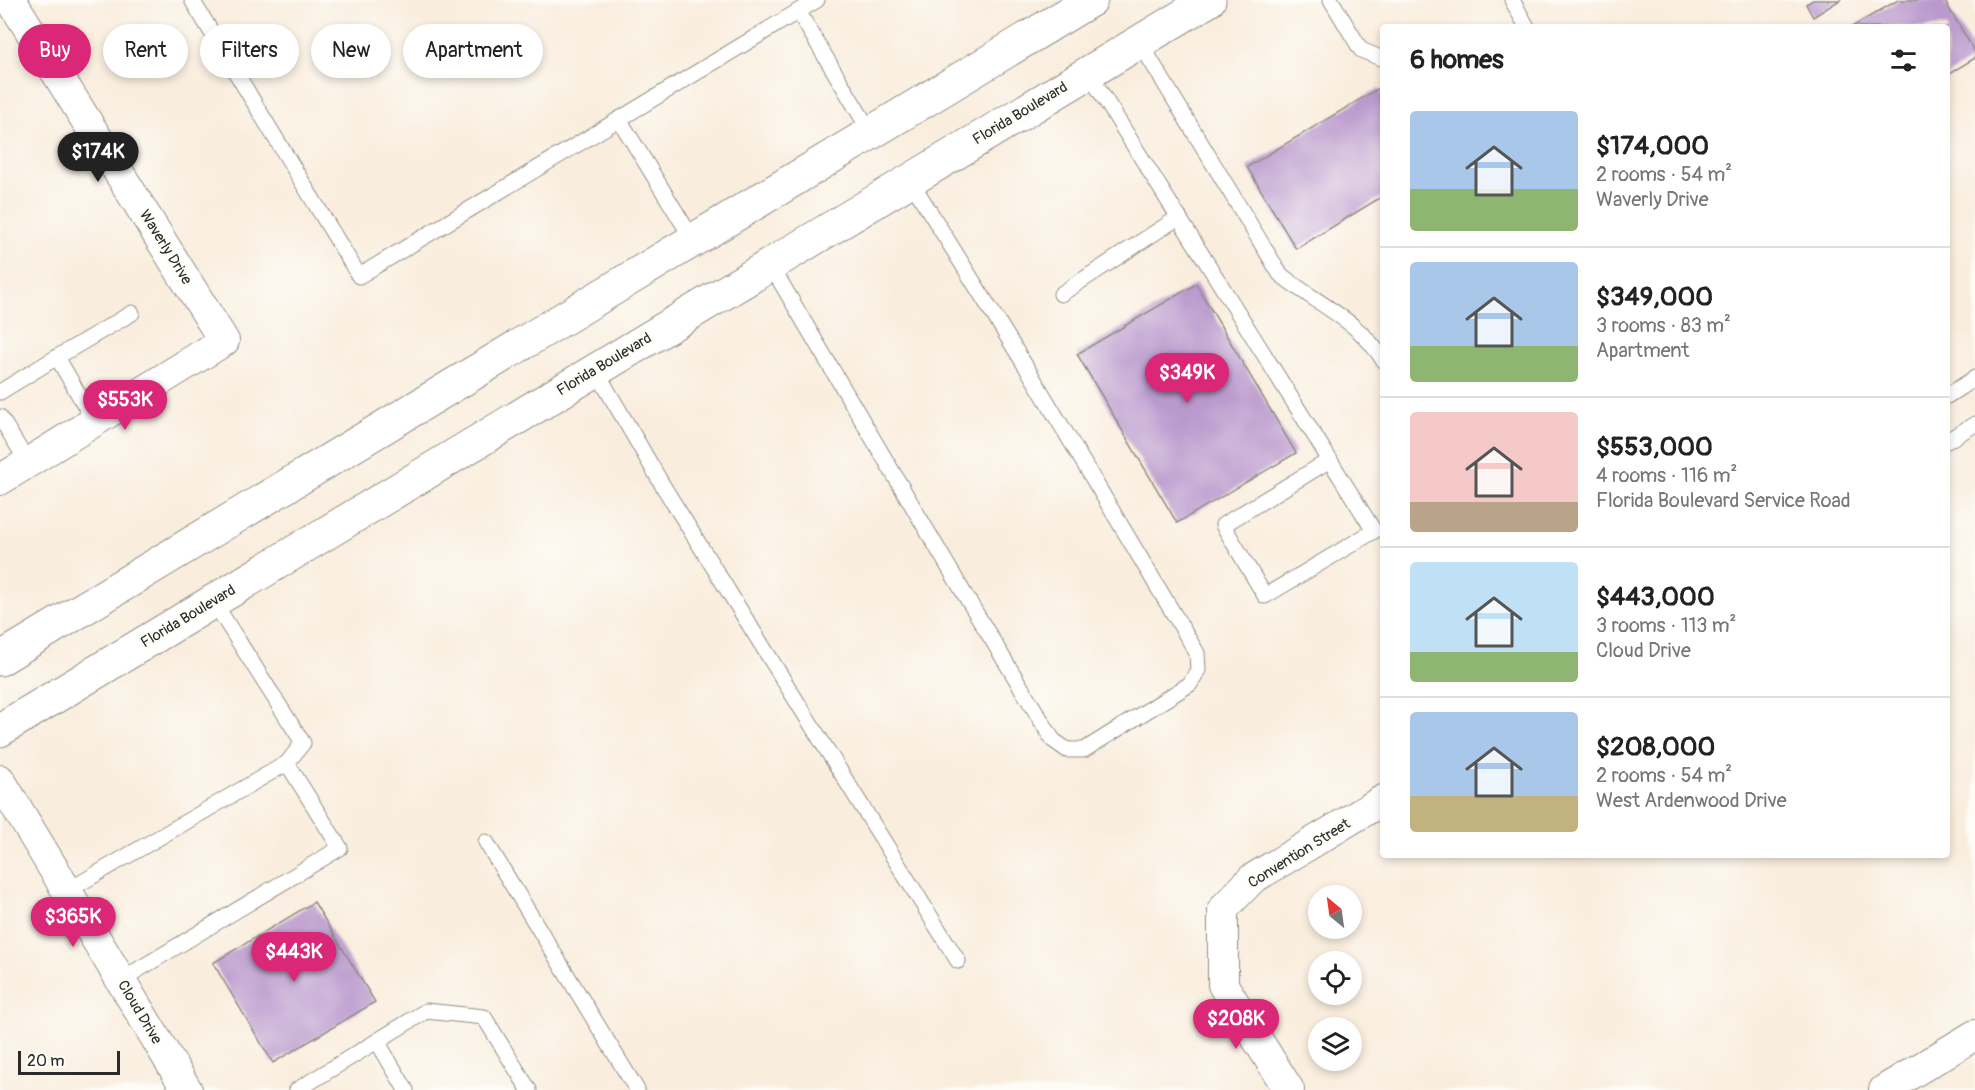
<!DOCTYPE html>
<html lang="en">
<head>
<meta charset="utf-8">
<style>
	:root { --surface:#fff; --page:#f2f2f2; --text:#222; --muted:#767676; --line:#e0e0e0; --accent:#db2777 }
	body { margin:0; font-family:Pangolin,sans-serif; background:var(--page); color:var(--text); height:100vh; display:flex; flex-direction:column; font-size:22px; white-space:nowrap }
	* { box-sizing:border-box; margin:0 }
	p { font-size:20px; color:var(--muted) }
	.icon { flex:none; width:33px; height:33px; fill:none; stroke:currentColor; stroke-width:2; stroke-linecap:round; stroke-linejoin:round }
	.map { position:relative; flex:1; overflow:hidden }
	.sheet { position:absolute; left:1380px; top:24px; width:570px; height:834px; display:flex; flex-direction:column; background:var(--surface); border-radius:6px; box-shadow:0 3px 9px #0003 }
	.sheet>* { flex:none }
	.guide { position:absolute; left:18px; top:24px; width:570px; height:54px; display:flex; gap:12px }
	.needle { width:39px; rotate:331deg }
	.buttons { position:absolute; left:1308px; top:885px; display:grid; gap:12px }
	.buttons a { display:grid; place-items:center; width:54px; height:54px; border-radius:50%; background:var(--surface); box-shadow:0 3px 9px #0003; font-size:30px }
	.scale { position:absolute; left:18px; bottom:15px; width:102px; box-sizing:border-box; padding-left:6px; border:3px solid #2b2b2b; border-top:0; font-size:16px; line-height:21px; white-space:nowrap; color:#2b2b2b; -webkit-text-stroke:4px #fdfcf7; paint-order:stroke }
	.price { position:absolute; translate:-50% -51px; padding:0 14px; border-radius:21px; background:var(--accent); color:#fff; font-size:20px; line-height:39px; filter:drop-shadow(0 2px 3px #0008) }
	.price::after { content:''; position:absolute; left:50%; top:36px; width:18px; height:14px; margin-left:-9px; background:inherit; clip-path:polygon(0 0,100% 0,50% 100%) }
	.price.current { background:#222; color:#fff }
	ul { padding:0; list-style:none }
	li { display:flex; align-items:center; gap:18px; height:150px; padding:0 30px }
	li+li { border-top:2px solid var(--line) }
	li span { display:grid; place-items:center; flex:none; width:168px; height:120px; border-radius:6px; color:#555 }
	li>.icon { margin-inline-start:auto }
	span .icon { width:72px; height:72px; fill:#fffc; stroke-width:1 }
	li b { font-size:26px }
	h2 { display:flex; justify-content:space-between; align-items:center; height:72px; padding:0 30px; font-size:26px }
	.tag { padding:0 21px; border-radius:27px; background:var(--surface); box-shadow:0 3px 9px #0003; font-size:21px; line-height:54px }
	.tag.current { background:var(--accent); color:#fff }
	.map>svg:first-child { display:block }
	.building { fill:#ba99cd }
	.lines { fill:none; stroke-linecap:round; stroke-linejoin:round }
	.service-casing { stroke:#928c84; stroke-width:17 }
	.minor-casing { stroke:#928c84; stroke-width:32 }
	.primary-casing { stroke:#928c84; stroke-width:35 }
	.service { stroke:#fff; stroke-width:15 }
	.minor { stroke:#fff; stroke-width:30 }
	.primary { stroke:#fff; stroke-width:33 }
	.labels { text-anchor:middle; stroke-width:5; stroke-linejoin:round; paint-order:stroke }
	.street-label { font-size:15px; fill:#2b2b2b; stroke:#fdfcf7 }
</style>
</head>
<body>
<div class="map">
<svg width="1975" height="1090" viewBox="0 0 1975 1090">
	<rect width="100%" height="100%" fill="#fdfcf7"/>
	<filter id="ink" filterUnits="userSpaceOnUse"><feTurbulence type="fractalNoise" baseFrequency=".0167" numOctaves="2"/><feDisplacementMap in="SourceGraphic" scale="12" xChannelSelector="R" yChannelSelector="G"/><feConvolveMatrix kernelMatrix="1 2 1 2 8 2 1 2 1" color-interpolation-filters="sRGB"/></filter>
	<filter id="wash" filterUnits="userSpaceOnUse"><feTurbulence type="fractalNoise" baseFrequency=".008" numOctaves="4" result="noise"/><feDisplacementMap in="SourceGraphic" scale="24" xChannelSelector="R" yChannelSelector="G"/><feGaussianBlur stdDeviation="1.35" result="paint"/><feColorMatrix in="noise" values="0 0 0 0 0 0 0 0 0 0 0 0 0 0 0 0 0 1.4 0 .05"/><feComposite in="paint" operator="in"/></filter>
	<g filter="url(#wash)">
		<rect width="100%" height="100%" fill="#f9eddd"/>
		<g id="blocks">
			<!-- building -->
			<g class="building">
				<polygon points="1813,0 1840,0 1813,17 1806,4"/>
				<polygon points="1898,0 1944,0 1975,52 1975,58 1947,75 1947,27 1852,27"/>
				<polygon points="1379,88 1383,94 1383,196 1296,249 1247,167"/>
				<polygon points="1196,284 1296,453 1177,523 1077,354"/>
				<polygon points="314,902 375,1002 273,1063 213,963"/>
			</g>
		</g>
	</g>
	<g filter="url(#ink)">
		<use href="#blocks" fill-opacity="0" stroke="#928c84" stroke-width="1.5"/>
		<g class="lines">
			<defs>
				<g id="service">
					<polyline points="192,0 359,276 817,0"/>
					<polyline points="1331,0 1361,50 1383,59"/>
					<polyline points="1512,0 1527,27"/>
					<polyline points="798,11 871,133"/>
					<path d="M1139,41L1280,274C1315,303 1359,320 1383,360"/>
					<polyline points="1088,72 1374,531 1265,596 1223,525 1330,460"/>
					<polyline points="619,119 693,240"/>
					<polyline points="770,264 965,595 1053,740 1067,750 1084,750 1190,684 1198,670 1197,653 1033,378 910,180"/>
					<polyline points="1061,294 1179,217"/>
					<polyline points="57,357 132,313"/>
					<polyline points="595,369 663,486 958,961"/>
					<polyline points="0,392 57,357 94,421"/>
					<polyline points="1947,396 1975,378"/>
					<polyline points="0,417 28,463"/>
					<polyline points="1947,441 1975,424"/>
					<polyline points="486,842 637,1090"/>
					<polyline points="67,891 287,763 303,743 213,601"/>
					<polyline points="121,980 340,848 287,763"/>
					<polyline points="377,1041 406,1090"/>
					<polyline points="297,1090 426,1011 484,1017 529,1090"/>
				</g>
				<g id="minor">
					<polyline points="0,480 224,341 11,0"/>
					<polyline points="0,780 187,1090"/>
					<polyline points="1289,1090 1223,985 1223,909 1252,879 1383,800"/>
					<polyline points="1884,1090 1975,1035"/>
				</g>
				<g id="primary">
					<polyline points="0,659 1091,0"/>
					<polyline points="0,730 1209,0"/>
				</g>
			</defs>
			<!-- service casing -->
			<use href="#service" class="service-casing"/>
			<!-- minor casing -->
			<use href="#minor" class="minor-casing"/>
			<!-- primary casing -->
			<use href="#primary" class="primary-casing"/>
			<!-- service -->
			<use href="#service" class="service"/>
			<!-- minor -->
			<use href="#minor" class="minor"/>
			<!-- primary -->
			<use href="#primary" class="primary"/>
		</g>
	</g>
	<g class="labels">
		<!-- street labels -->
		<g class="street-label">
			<text transform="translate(1020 113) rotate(-31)" y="5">Florida Boulevard</text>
			<text transform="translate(166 247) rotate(58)" y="5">Waverly Drive</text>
			<text transform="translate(604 364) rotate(-31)" y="5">Florida Boulevard</text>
			<text transform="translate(188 616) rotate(-31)" y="5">Florida Boulevard</text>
			<text transform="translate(1299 853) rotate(-32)" y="5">Convention Street</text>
			<text transform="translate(140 1012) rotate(59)" y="5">Cloud Drive</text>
		</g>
	</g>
</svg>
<div class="buttons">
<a><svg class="needle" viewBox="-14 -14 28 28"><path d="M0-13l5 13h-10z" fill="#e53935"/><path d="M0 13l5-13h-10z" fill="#767676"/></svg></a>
<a><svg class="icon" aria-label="locate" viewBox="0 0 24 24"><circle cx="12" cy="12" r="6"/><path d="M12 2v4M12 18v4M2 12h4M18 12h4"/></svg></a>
<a><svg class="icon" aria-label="layers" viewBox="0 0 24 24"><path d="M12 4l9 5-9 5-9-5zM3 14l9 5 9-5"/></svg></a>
</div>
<div class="scale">20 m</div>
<b class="price current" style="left:98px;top:183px">$174K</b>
<b class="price" style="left:1187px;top:404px">$349K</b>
<b class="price" style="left:125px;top:431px">$553K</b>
<b class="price" style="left:73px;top:948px">$365K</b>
<b class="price" style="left:294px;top:983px">$443K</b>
<b class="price" style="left:1236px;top:1050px">$208K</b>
<div class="guide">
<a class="tag current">Buy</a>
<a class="tag">Rent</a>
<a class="tag">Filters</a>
<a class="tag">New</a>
<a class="tag">Apartment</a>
</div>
<section class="sheet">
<h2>6 homes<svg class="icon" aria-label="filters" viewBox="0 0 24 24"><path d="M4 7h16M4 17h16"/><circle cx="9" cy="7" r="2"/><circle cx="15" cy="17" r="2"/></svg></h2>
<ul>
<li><span style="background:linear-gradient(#a9c7e8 65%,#8fb573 0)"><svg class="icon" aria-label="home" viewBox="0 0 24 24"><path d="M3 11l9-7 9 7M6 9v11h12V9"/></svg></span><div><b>$174,000</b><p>2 rooms · 54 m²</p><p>Waverly Drive</p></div></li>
<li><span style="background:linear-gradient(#a9c7e8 70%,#8fb573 0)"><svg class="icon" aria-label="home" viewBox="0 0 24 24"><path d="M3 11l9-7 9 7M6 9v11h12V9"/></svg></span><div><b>$349,000</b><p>3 rooms · 83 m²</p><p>Apartment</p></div></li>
<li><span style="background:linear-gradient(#f6c9c9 75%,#b9a48a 0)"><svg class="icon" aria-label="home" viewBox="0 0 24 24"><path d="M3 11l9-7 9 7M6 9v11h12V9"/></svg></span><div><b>$553,000</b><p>4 rooms · 116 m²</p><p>Florida Boulevard Service Road</p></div></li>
<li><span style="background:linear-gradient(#bfe0f5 75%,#8fb573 0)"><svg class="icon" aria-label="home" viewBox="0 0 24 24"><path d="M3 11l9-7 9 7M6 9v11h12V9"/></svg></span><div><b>$443,000</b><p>3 rooms · 113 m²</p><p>Cloud Drive</p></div></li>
<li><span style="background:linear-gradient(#a9c7e8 70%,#c2b280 0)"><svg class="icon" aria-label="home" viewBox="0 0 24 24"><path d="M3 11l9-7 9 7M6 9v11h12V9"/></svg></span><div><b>$208,000</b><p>2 rooms · 54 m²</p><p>West Ardenwood Drive</p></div></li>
</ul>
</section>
</div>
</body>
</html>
